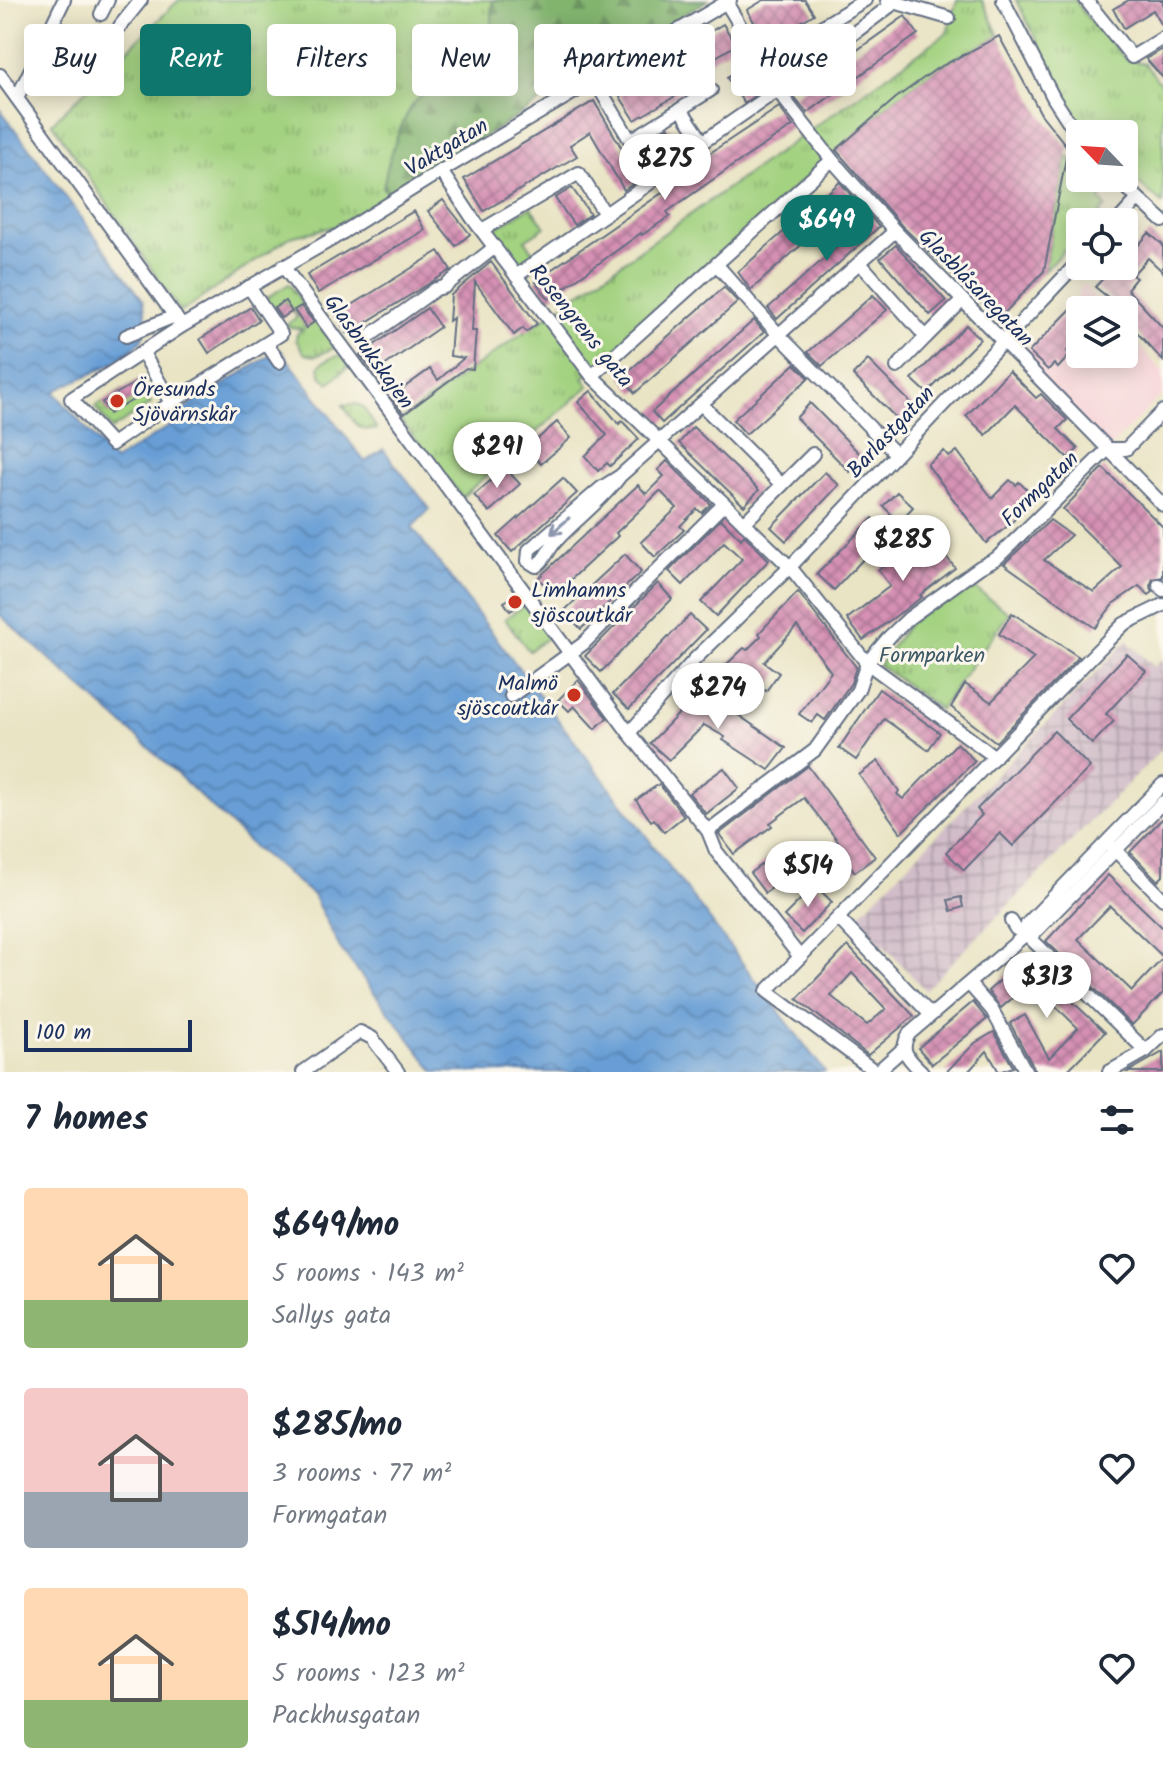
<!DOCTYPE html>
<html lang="en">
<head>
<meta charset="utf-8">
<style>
	:root { --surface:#fff; --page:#f6f6f7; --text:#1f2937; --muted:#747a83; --accent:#0f766e }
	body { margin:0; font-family:Kalam,sans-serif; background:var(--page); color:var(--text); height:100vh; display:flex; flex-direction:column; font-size:30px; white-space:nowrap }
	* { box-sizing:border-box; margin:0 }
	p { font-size:26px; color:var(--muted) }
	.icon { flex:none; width:44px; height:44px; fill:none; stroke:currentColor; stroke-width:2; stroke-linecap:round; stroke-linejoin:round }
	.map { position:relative; height:1072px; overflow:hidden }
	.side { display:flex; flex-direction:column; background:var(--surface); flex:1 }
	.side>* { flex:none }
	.banner { position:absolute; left:24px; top:24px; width:1116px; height:72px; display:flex; gap:16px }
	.needle { width:52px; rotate:295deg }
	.buttons { position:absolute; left:1066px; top:120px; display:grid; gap:16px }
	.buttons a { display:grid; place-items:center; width:72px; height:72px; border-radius:8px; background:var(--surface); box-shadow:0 4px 20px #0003; font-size:40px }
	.scale { position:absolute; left:24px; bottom:20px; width:168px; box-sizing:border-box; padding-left:8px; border:4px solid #1b2f5e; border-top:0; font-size:22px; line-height:28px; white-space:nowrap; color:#1b2f5e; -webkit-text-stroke:6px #fbf7ec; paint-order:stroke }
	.price { position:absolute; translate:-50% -68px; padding:0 18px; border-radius:28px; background:#fff; color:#222; font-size:26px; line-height:52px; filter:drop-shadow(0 2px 4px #0008) }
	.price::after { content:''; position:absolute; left:50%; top:48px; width:24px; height:18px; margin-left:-12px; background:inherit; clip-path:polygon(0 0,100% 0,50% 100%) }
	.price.active { background:var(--accent); color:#fff }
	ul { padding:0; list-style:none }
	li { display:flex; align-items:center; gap:24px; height:200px; padding:0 24px }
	li span { display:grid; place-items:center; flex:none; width:224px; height:160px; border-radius:8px; color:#555 }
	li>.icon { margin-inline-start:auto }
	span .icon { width:96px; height:96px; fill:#fffc; stroke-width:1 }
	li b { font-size:34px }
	h2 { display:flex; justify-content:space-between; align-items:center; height:96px; padding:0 24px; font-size:34px }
	.chip { padding:0 28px; border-radius:8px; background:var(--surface); box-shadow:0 4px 20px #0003; font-size:28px; line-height:72px }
	.chip.active { background:var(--accent); color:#fff }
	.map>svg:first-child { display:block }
	.built { fill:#f6cfd6 }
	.industrial { fill:url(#industrial-grid) }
	.grass { fill:url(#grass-tufts); stroke:#5f806f; stroke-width:2 }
	.forest { fill:url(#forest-firs); stroke:#4e7266; stroke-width:2 }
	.water { fill:url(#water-waves); stroke:#41669a; stroke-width:2 }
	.building { fill:url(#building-cross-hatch); fill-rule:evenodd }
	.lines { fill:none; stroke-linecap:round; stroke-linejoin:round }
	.minor-casing { stroke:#636e82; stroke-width:16 }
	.minor { stroke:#fff; stroke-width:12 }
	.oneway { stroke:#8d97ae }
	.poi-dot { fill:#c8321e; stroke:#fbf7ec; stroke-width:3 }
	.labels { text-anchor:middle; stroke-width:6; stroke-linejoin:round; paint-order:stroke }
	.street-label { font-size:22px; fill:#1b2f5e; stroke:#fbf7ec }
	.poi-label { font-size:22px; fill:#1b2f5e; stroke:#fbf7ec; text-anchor:start }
	.park-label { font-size:22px; fill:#3d5866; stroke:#fbf7ec }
</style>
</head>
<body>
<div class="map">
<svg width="1163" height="1072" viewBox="0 0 1163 1072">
	<defs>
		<pattern id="industrial-grid" width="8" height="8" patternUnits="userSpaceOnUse" patternTransform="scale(2)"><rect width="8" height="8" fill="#d1bdc9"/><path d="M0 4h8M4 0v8" fill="none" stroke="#a99aa6"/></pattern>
		<pattern id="grass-tufts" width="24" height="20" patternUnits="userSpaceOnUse" patternTransform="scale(2)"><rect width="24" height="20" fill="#a3d280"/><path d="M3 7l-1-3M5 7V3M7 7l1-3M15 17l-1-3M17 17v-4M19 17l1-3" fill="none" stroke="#84ab6c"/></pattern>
		<pattern id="forest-firs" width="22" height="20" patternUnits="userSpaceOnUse" patternTransform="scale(2)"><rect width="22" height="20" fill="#82b46e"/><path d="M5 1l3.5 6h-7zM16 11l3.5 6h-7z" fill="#6a935e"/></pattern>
		<pattern id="water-waves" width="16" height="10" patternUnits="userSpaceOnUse" patternTransform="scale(2)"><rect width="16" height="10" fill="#679ed5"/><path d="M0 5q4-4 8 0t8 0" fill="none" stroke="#5481b0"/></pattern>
		<pattern id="building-cross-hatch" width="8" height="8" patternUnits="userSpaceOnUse" patternTransform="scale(2)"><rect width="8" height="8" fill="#d590b3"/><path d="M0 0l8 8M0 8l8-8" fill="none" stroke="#ac7695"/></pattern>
	</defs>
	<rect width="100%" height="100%" fill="#fbf7ec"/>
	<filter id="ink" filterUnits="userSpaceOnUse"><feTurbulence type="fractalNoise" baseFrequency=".0125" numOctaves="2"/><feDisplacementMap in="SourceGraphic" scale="16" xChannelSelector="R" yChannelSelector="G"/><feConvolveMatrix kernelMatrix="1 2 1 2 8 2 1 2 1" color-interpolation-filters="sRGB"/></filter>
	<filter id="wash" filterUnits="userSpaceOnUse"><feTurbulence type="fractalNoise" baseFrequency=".006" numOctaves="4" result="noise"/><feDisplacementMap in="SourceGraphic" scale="32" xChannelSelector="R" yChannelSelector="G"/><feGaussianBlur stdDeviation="1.8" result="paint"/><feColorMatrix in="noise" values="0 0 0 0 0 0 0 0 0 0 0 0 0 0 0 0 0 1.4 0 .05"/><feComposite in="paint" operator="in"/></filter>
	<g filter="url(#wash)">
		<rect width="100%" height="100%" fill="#e9e4c4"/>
		<!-- built -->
		<polygon class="built" points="1082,283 1106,310 1080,310 1080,354 1124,354 1124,329 1163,372 1163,394 1108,449 1018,358 1077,298"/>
		<!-- industrial -->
		<polygon class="industrial" points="1127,641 1154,667 1163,659 1163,748 925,990 857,917"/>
		<!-- grass -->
		<g class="grass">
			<polygon points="179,0 708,0 336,226 290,237 181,312 52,123"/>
			<polygon points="957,0 982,0 999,36 936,69 896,98 583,378 589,386 462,497 400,420 947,33"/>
			<polygon points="1016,0 1075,0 1085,15 1127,60 1144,63 1163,87 1163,204 1124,170 1124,134 1090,134 1079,120"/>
			<polygon points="1067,156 1080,169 1080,178 1089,178 1104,193 1100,199 1106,207 1092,222 1080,222 1080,234 1044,271"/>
			<polygon points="531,207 545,227 525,240 535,254 519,266 492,230"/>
			<polygon points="289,284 303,304 298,308 303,314 307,311 311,318 303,323 305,327 316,321 336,347 316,356 305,354 296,340 297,334 302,329 285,326 297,317 286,302 271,309 265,299"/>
			<polygon points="335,356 342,356 349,366 329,383 321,376 319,367 323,362"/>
			<polygon points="138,381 151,404 112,429 95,407"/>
			<path d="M357,404L363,407L377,429C358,434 352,419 343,405Z"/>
			<polygon points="964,581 1009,613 940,709 879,665 909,623"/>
			<polygon points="527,603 551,635 529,651 505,619"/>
		</g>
		<!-- forest -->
		<path class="forest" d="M492,0H708L390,194L383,188C387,164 400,120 416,101C423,93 433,90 441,84C447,80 447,74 451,69C480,40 495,49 492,0Z"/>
		<!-- water -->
		<path class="water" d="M0,109L143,300C144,307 147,317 146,325C143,361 80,375 54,392L114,461L178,421L175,415L280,349L365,462L383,449L430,509L412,527L825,1072H435L340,948L313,895L255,848L155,753L0,615Z"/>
		<g id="blocks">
			<!-- building -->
			<g class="building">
				<polygon points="764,0 805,0 814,14 766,43 747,10"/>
				<polygon points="1129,0 1163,0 1163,27 1153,10 1124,28 1113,9"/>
				<polygon points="905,16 918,34 807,113 793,96"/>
				<polygon points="723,24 736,45 694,70 701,81 635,120 615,89"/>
				<polygon points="999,36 1041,114 1068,148 1044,271 999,319 902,226 836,150 896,98 936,69"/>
				<polygon points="1163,49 1163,78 1146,59"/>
				<polygon points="744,66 761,91 744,103 727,78"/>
				<polygon points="594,101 640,179 624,190 590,132 570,145 577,156 484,211 464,179"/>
				<polygon points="779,107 793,126 728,169 667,212 670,216 642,235 641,233 549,299 535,281 669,188 666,184 710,153"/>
				<polygon points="669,127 679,142 662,154 652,138"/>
				<polygon points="840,182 851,195 806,235 809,238 751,290 738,272"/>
				<polygon points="572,188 590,214 574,225 555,198"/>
				<polygon points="443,200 470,234 456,246 428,211"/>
				<polygon points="414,211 425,230 318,293 307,275"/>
				<polygon points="866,212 879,227 777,319 768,308 836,248 831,242"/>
				<polygon points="1149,233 1163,245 1163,272 1148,258 1132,275 1136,278 1127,289 1163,328 1163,361 1124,318 1124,310 1095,287 1108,273 1111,275 1119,266 1124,266 1124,255 1133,245 1136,248"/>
				<polygon points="896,245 946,301 930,315 880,258"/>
				<polygon points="439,251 451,270 347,334 336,315"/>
				<polygon points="491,262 537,324 526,332 523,328 514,335 475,282 472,331 476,331 473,369 466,368 404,414 391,397 430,369 438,380 464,358 450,356 453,318 449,321 451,295"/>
				<polygon points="724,287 738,302 635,393 622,377"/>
				<polygon points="873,295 887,310 822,366 808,352"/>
				<polygon points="285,301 292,312 281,318 274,308"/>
				<polygon points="301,306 314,322 306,328 294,310"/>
				<polygon points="251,307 259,320 209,353 200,339"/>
				<polygon points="427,308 440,327 374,373 360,355"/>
				<polygon points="1071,309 1080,318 1080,337 1067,351 1070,355 1058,368 1054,364 1048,370 1029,352"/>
				<polygon points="754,320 764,332 662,423 652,412"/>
				<polygon points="966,325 980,339 927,393 912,379"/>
				<polygon points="868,360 914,406 899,421 853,375"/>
				<polygon points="795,364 809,378 746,434 733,420"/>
				<polygon points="1009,371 1036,398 1041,394 1067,420 1058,429 1078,449 1068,458 1015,405 986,435 966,416"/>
				<polygon points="138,381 145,393 109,414 102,402"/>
				<polygon points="591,391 619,424 622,421 639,439 610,466 607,463 598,471 585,456 607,435 578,402"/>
				<polygon points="810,403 864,458 850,472 796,418"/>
				<polygon points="557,422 571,438 541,464 527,448"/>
				<polygon points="693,427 759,490 744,506 679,443"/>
				<polygon points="944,451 949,457 957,451 992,498 1010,480 1016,485 1019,482 1035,498 1009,525 986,543 927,464"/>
				<polygon points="667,461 711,504 702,513 697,509 680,526 684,530 655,557 641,542 677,508 660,491 616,533 618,536 554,595 538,578 638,485 646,494 664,476 658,470"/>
				<polygon points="505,468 520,484 489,512 474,495"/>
				<polygon points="1103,468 1163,527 1163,577 1153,579 1150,586 1153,592 1149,595 1139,586 1114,603 1095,628 1004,564 1050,520 1071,535 1044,560 1094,592 1122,567 1063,509"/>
				<polygon points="825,472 839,485 786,541 771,527"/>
				<polygon points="563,478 577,493 512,552 498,536"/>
				<polygon points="897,492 913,507 899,522 883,506"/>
				<polygon points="873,518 888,533 834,590 817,574"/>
				<polygon points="721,519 741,539 744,535 769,560 716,616 701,602 742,559 724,542 683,585 669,571"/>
				<polygon points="924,528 955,568 920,595 922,597 863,640 847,619 890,586 878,570 905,549 902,545"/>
				<polygon points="625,554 641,572 581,629 564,611"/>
				<polygon points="658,583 672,599 601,672 585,656"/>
				<polygon points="798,592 856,667 851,683 825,720 818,715 812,723 799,714 831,672 797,626 764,662 779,673 766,691 727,664 744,648 747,650 761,636 759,633"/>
				<polygon points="516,595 522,603 510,611 504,602"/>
				<polygon points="1012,613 1079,657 996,742 951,707 965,684 991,702 1034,658 999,634"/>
				<polygon points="690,615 706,630 629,709 613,694"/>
				<polygon points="1127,654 1146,671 1106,714 1114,721 1092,744 1066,719"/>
				<polygon points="578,680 607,718 595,729 574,706 569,711 558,700"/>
				<polygon points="879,689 940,733 928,750 884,719 856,760 839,748"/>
				<polygon points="702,690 786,748 769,770 723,740 725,737 704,725 669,760 650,743"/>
				<polygon points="1054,731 1090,767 1013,846 1000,833 964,870 946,852 982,815 977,809"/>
				<polygon points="957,743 975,761 901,833 859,775 878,761 899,791 897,794 903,799"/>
				<polygon points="808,766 875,857 855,872 834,844 838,841 804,798 770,823 772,826 734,854 719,834"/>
				<polygon points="724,768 739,788 706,814 689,793"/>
				<polygon points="659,784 684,816 664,832 654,819 651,821 636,800"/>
				<polygon points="1163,818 1163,876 1158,881 1130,852"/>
				<polygon points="786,846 801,866 765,893 750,873"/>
				<polygon points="1108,875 1163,928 1163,957 1110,906 1078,939 1132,991 1163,958 1163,993 1132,1025 1046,941"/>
				<polygon points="815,885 832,902 802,933 784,916"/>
				<polygon points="961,897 963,907 951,911 948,900"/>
				<path d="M848,946L914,1016L868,1055L797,999ZM852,973L886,1009L867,1025L831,996Z"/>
				<polygon points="1028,956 1047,978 1105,1032 1066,1072 1036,1072 1010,1023 1025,1015 1049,1058 1078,1028 1031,982 1001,1008 988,991"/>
				<polygon points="973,1002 987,1019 932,1064 918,1048"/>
				<polygon points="994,1032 1013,1067 999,1072 987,1051 968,1072 946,1072 975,1043"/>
				<polygon points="1163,1052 1163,1072 1128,1072"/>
			</g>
		</g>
	</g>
	<g filter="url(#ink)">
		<use href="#blocks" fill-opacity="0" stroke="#636e82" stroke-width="2"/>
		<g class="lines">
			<defs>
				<g id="minor">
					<polyline points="887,0 949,18"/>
					<polyline points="1003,0 1054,99 1080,139"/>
					<polyline points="1086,0 1132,57 1163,38"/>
					<polyline points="726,2 781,95 832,160 895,231 1163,505"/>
					<polyline points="101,14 108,0"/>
					<polyline points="120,26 141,0"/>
					<polyline points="762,63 865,0"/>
					<polyline points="0,75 182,326"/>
					<polyline points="595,81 652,177"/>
					<polyline points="17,98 64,0"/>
					<polyline points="681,109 703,142"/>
					<polyline points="631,140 711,90"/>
					<polyline points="441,171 473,219 592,376 790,567 867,663 995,757"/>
					<polyline points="1116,178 1163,221"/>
					<polyline points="1117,222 1138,199"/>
					<polyline points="482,230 579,173 605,214"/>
					<polyline points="860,263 926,337 962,301"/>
					<polyline points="717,265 779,335 896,454"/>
					<polyline points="283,266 629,733 708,831 716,851 800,957"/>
					<polyline points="516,276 650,183 652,177 778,90 894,3"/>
					<polyline points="126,336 175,316"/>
					<polyline points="368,337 436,289 444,287 495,247"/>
					<polyline points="267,344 279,362"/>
					<polyline points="143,353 171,403 281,334 249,287"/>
					<polyline points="897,367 926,337"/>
					<polyline points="592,376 832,160"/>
					<polyline points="171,403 112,444 71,399 182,326 334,238 441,171 730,0"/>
					<polyline points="701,404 782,485 744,523"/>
					<path d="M620,476C602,501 577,518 556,541C548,549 546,560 536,566L528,561L529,550L601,488L620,476L895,231"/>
					<polyline points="782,485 813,454"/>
					<polyline points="1159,585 1163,590"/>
					<polyline points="511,696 583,644 724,504"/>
					<polyline points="629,733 695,659 790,567 1080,260"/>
					<polyline points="708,831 815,750 858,690 867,663 890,636 909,618 980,567 997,558 1108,449 1126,449 1163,411"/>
					<polyline points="1112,847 1163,899"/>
					<polyline points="838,918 931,1015"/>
					<polyline points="1011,921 1016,929 1026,934 1146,1051"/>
					<polyline points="1026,934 1027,924 1163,784"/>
					<polyline points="970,985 992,1010 1026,1072"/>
					<polyline points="303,1072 360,1032 372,1038 398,1072"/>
					<polyline points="876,1072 767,991 1097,651 1124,624 1163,605"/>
					<polyline points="877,1072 904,1048"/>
					<path d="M922,1072C910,1060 898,1051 909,1034L1026,934L1035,932L1163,802"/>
					<polyline points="1109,1072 1146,1051 1163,1035"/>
				</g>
			</defs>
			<!-- minor casing -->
			<use href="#minor" class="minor-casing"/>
			<!-- minor -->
			<use href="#minor" class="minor"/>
		</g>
		<!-- one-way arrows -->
		<defs><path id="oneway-shaft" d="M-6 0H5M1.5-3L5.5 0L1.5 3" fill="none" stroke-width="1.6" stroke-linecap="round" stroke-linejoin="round" transform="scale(2)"/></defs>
		<use class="oneway" href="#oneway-shaft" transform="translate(560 526) rotate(138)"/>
	</g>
	<!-- markers -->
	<g class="poi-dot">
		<circle cx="117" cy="401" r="8"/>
		<circle cx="515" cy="602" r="8"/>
		<circle cx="574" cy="695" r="8"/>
	</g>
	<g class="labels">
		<!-- street labels -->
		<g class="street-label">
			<text transform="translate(446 146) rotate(-31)" y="8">Vaktgatan</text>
			<text transform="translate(977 287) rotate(46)" y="8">Glasblåsaregatan</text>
			<text transform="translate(582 325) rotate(51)" y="8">Rosengrens gata</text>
			<text transform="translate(370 351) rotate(54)" y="8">Glasbrukskajen</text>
			<text transform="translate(890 431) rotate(-47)" y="8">Barlastgatan</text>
			<text transform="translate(1039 488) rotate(-44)" y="8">Formgatan</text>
		</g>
		<!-- poi labels -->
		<g class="poi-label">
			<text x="133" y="396">Öresunds<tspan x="133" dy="25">Sjövärnskår</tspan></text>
			<text x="531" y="597">Limhamns<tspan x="531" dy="25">sjöscoutkår</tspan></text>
			<text x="558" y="690" text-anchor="end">Malmö<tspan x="558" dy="25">sjöscoutkår</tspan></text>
		</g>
		<!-- park labels -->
		<g class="park-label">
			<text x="932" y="662">Formparken</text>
		</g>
	</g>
</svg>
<div class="buttons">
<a><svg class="needle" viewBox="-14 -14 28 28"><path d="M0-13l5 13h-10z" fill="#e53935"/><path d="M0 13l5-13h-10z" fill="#747a83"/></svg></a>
<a><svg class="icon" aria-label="locate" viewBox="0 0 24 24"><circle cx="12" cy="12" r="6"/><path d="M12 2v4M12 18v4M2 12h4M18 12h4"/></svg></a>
<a><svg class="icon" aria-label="layers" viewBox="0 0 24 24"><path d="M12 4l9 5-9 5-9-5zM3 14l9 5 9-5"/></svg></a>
</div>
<div class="scale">100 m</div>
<b class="price" style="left:665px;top:202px">$275</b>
<b class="price active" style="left:827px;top:263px">$649</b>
<b class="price" style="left:497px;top:490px">$291</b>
<b class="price" style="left:903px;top:583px">$285</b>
<b class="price" style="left:718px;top:731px">$274</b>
<b class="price" style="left:808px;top:909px">$514</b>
<b class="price" style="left:1047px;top:1020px">$313</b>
<div class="banner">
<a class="chip">Buy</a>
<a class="chip active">Rent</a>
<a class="chip">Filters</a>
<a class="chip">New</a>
<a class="chip">Apartment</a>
<a class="chip">House</a>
</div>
</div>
<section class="side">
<h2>7 homes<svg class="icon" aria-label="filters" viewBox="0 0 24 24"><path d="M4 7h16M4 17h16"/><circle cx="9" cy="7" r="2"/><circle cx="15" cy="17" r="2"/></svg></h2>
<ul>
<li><span style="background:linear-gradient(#ffd9b3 70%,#8fb573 0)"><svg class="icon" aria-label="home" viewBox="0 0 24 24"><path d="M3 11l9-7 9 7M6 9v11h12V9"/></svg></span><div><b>$649/mo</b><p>5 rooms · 143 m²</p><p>Sallys gata</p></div><svg class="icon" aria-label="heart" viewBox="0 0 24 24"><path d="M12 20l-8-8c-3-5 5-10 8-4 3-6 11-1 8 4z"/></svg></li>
<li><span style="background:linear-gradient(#f6c9c9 65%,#9aa5b1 0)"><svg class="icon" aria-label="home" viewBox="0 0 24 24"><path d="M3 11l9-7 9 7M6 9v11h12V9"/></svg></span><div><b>$285/mo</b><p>3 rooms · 77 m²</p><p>Formgatan</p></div><svg class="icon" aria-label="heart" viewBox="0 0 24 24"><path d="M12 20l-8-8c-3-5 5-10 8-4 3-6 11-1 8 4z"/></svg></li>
<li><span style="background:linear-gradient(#ffd9b3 70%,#8fb573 0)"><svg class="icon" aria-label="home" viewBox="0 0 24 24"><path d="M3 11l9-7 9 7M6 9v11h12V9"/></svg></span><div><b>$514/mo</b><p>5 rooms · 123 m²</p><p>Packhusgatan</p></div><svg class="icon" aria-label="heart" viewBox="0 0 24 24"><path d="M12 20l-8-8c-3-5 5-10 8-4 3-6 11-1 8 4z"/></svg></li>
</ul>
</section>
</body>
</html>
